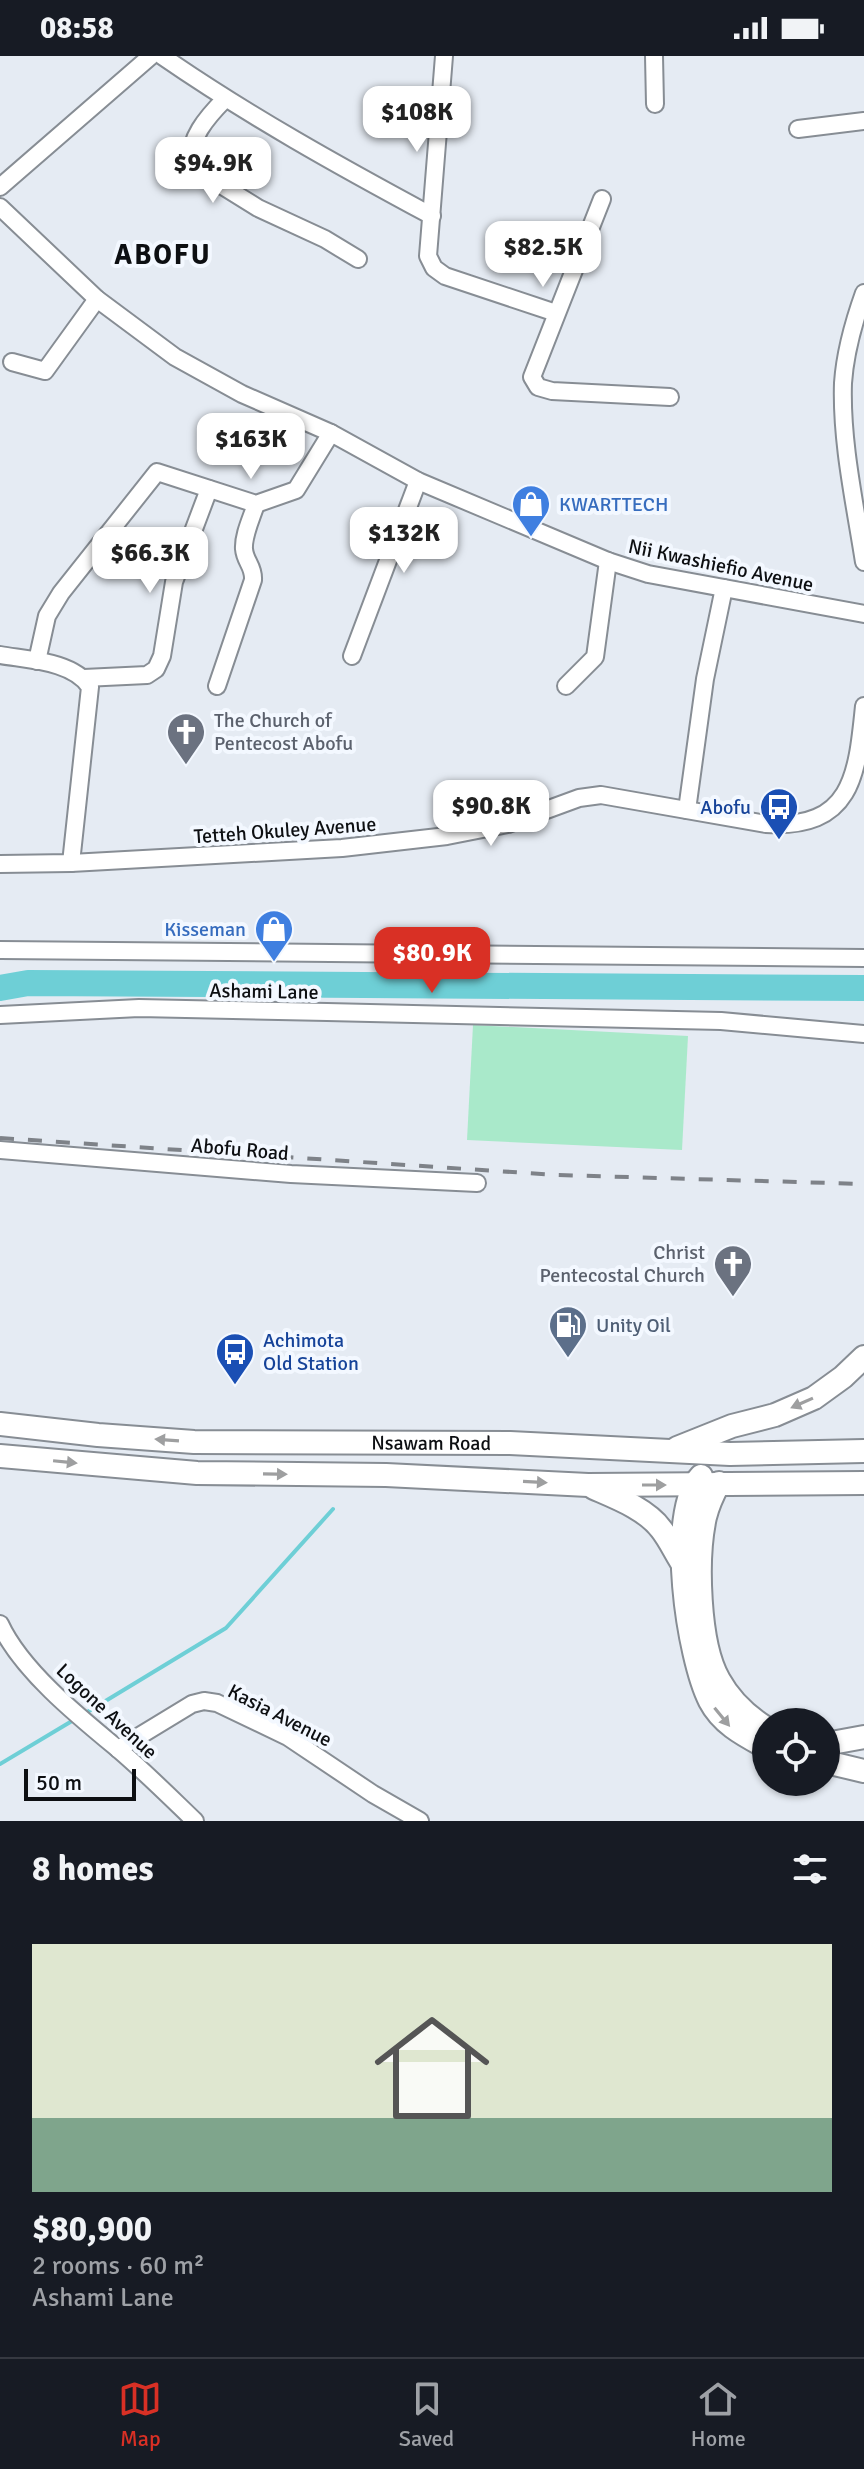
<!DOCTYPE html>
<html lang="en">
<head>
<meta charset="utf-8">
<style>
	:root { --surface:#171b24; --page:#20242c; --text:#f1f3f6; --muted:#9ea1a6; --line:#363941; --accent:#d93025 }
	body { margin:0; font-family:Signika,sans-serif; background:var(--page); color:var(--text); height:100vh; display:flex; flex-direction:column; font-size:30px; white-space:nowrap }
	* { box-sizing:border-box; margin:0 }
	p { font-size:26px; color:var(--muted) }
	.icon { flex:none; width:44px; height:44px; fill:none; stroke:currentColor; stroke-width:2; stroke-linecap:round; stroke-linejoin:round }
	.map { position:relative; height:1765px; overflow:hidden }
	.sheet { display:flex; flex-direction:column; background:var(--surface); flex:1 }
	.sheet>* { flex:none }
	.fabs { position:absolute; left:752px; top:1652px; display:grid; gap:16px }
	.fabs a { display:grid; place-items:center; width:88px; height:88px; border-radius:50%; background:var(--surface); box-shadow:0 2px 6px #0004; font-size:40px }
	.scale { position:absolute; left:24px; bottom:20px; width:112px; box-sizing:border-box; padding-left:8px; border:4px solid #0d0f12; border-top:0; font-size:22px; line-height:28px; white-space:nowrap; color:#0d0f12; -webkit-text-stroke:6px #f3f8ff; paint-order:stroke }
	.price { position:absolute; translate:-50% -68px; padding:0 18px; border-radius:16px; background:#fff; color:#222; font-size:26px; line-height:52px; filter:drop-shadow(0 2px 4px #0008) }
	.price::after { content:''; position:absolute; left:50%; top:48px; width:24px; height:18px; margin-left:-12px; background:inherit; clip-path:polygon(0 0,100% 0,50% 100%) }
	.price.active { background:var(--accent); color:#fff }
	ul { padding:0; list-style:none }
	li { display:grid; align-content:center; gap:16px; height:424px; padding:0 32px }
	li span { display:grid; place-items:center; height:248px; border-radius:0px; color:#555 }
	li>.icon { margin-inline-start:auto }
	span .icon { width:144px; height:144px; fill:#fffc; stroke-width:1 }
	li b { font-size:34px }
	h2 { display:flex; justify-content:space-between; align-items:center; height:96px; padding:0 32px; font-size:34px }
	.status { display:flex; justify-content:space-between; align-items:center; height:56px; padding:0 40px; background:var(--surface); direction:ltr }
	.status svg { height:22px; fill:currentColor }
	.dock { display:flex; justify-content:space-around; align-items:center; height:112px; border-top:2px solid var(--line); background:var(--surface); font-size:22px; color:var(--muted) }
	.dock a { display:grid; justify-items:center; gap:4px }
	.dock .active { color:var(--accent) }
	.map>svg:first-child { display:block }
	.green { fill:#a9e9ca }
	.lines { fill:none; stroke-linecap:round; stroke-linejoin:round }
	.stream { stroke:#6ecfd6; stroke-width:4 }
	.river { stroke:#6ecfd6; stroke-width:26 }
	.minor-casing { stroke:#878d94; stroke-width:20 }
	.highway-casing { stroke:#878d94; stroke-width:26 }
	.minor { stroke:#fff; stroke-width:16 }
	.highway { stroke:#fff; stroke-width:22 }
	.rail { stroke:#7e8288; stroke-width:4; stroke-dasharray:14 14; stroke-linecap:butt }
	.oneway { fill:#9e9fa0 }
	.labels { text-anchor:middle; stroke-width:8; stroke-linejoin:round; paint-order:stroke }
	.shop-label { font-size:20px; fill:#366cbe; stroke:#f3f8ff; text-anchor:start }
	.street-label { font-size:20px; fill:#0d0f12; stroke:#f3f8ff }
	.worship-label { font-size:20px; fill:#5b616d; stroke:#f3f8ff; text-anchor:start }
	.transit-label { font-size:20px; fill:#164399; stroke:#f3f8ff; text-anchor:end }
	.service-label { font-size:20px; fill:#4e5e75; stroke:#f3f8ff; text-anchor:start }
	.district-label { font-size:28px; font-weight:bold; letter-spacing:2px; fill:#0d0f12; stroke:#f3f8ff }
</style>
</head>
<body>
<div class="status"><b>08:58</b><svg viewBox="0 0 49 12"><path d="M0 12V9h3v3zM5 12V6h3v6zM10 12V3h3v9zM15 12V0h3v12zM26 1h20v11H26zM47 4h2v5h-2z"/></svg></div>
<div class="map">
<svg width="864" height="1765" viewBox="0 0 864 1765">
	<rect width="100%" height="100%" fill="#e5ebf3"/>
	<!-- green -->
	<polygon class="green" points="473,969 688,980 682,1094 467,1084"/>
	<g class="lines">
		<!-- stream -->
		<g class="stream">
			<polyline points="84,1658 226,1572 333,1453"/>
			<polyline points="0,1708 77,1662"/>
		</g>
		<!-- river -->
		<polyline class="river" points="0,932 28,927 864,932"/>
		<defs>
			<g id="minor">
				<path d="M162,0C249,60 339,110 432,160"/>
				<polyline points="444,0 428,200 434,212 445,220 556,257"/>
				<polyline points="654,0 655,48"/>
				<path d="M225,43C208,60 186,84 192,111L258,152L325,183L358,203"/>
				<polyline points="798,73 864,65"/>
				<polyline points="0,131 151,0"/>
				<polyline points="602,143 532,321 538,331 552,335 670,341"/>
				<polyline points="0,151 97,243 175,301 242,338 331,377 418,425 608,505 648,518 864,558"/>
				<path d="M864,237C854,265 845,297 843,327C841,386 855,448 864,506"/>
				<polyline points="12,306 45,315 97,243"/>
				<path d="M0,599C29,604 73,605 90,631L71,807"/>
				<polyline points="352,600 418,425"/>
				<polyline points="37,605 47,560 61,537 157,416 256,448 296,434 331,377"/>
				<polyline points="84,622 147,619 156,613 162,600 174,526 209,433"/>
				<path d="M217,630L253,524C254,510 245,506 244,493C243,479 252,461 256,448"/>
				<polyline points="566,630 595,601 608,505"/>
				<polyline points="687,754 705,623 724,532"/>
				<path d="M0,808L71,807L342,792L447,780L508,768L579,742L601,739L766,768C852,773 857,720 864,650"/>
				<polyline points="0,894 864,902"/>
				<polyline points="0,959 139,952 327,956 721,965 864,978"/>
				<polyline points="0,1094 291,1118 477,1127"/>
				<path d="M0,1568C21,1614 79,1661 118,1693C145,1716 170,1741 195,1765"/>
				<polyline points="118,1693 192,1648 204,1645 217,1647 288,1681 373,1738 420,1765"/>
			</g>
			<g id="highway">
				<path id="s1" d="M0,1368L98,1379L194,1386L510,1387L730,1398L864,1395"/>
				<polyline points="677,1392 732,1370 775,1359 814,1342 843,1321 864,1301"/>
				<polyline points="0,1400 197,1417 386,1419 588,1429 864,1427"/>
				<path d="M701,1420C666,1457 688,1602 710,1645C722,1668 744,1679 766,1691"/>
				<path d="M719,1427C713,1438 708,1449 705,1461C696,1502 698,1588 719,1624C730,1644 747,1660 766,1672"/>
				<path d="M594,1432C617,1442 646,1453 661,1473C669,1483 675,1496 682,1507"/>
				<polyline points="826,1688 864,1681"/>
				<polyline points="826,1706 864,1715"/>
			</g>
		</defs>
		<!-- minor casing -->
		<use href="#minor" class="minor-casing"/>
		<!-- highway casing -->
		<use href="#highway" class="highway-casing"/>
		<!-- minor -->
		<use href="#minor" class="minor"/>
		<!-- highway -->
		<use href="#highway" class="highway"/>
		<!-- rail -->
		<polyline class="rail" points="0,1082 557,1119 864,1128"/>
	</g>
	<!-- one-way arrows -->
	<defs><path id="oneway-solid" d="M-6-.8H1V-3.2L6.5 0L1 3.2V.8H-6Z" transform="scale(2)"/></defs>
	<g class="oneway">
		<use href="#oneway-solid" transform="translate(802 1347) rotate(156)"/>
		<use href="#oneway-solid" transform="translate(167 1384) rotate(-176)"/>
		<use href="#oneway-solid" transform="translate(65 1406) rotate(6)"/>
		<use href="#oneway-solid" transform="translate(275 1418) rotate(1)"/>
		<use href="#oneway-solid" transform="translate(535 1426) rotate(3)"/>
		<use href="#oneway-solid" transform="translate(654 1429)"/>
		<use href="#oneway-solid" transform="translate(722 1661) rotate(51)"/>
	</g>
	<!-- icons -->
	<defs>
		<symbol id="shop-pin" viewBox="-11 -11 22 30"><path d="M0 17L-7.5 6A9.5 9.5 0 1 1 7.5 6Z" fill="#3f7fe0" stroke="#f3f8ff"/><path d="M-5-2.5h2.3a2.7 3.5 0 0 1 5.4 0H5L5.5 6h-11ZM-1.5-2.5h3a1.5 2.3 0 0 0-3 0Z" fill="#fff"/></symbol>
		<symbol id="church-pin" viewBox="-11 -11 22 30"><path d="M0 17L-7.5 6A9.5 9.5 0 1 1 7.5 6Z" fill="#6b7280" stroke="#f3f8ff"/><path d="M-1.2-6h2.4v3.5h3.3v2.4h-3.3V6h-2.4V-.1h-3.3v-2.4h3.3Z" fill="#fff"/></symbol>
		<symbol id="bus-pin" viewBox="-11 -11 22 30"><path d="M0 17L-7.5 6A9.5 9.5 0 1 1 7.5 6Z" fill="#1a4fb4" stroke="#f3f8ff"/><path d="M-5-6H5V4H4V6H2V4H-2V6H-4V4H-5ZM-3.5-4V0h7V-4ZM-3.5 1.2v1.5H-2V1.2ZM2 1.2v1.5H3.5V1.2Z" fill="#fff"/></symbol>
		<symbol id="fuel-pin" viewBox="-11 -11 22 30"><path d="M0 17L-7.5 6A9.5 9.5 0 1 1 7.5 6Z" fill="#5c6f8a" stroke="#f3f8ff"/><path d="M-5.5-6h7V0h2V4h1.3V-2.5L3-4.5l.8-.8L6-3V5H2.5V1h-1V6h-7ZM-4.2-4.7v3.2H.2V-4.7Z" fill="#fff"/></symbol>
	</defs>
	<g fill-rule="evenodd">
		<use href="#shop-pin" x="509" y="426" width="44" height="60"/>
		<use href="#church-pin" x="164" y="654" width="44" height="60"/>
		<use href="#bus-pin" x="757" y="729" width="44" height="60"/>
		<use href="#shop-pin" x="252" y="851" width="44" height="60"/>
		<use href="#church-pin" x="711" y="1186" width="44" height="60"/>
		<use href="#fuel-pin" x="546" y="1247" width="44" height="60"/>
		<use href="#bus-pin" x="213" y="1274" width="44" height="60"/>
	</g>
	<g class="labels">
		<!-- shop labels -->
		<g class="shop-label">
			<text x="559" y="455">KWARTTECH</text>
			<text x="246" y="880" text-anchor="end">Kisseman</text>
		</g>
		<!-- street labels -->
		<g class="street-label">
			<text transform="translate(721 509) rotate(12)" y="7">Nii Kwashiefio Avenue</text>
			<text transform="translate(285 774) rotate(-4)" y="7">Tetteh Okuley Avenue</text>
			<text transform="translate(264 935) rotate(1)" y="7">Ashami Lane</text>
			<text transform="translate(240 1093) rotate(5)" y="7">Abofu Road</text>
			<text dy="7" stroke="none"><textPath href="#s1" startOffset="432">Nsawam Road</textPath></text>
			<text transform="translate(107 1655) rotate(43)" y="7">Logone Avenue</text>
			<text transform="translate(280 1659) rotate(27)" y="7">Kasia Avenue</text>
		</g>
		<!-- worship labels -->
		<g class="worship-label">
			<text x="214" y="671">The Church of<tspan x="214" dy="23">Pentecost Abofu</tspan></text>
			<text x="705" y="1203" text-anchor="end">Christ<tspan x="705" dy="23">Pentecostal Church</tspan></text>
		</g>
		<!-- transit labels -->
		<g class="transit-label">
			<text x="751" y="758">Abofu</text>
			<text x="263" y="1291" text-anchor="start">Achimota<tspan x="263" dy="23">Old Station</tspan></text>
		</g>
		<!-- service labels -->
		<g class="service-label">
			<text x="596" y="1276">Unity Oil</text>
		</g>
		<!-- district labels -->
		<g class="district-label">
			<text x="163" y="208">ABOFU</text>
		</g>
	</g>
</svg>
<div class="fabs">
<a><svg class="icon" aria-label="locate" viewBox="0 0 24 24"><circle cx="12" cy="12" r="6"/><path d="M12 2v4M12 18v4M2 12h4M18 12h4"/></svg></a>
</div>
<div class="scale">50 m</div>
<b class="price" style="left:417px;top:98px">$108K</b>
<b class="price" style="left:213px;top:149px">$94.9K</b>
<b class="price" style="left:543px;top:233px">$82.5K</b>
<b class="price" style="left:251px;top:425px">$163K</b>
<b class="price" style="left:404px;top:519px">$132K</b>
<b class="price" style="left:150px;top:539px">$66.3K</b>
<b class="price" style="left:491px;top:792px">$90.8K</b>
<b class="price active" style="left:432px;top:939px">$80.9K</b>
</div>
<section class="sheet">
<h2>8 homes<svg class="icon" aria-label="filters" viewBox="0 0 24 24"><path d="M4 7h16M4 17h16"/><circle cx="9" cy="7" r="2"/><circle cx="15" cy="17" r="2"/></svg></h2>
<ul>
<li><span style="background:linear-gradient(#dfe7d0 70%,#7fa58c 0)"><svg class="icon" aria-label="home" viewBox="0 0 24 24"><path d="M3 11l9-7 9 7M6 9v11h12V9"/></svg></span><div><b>$80,900</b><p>2 rooms · 60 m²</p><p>Ashami Lane</p></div></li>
</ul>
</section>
<nav class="dock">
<a class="active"><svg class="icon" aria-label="map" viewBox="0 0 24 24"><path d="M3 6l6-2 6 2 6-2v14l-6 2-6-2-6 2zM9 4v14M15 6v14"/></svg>Map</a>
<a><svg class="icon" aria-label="saved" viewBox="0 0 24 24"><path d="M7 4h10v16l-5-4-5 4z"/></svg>Saved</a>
<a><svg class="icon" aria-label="home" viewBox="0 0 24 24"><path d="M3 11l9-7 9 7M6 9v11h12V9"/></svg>Home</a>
</nav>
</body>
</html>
